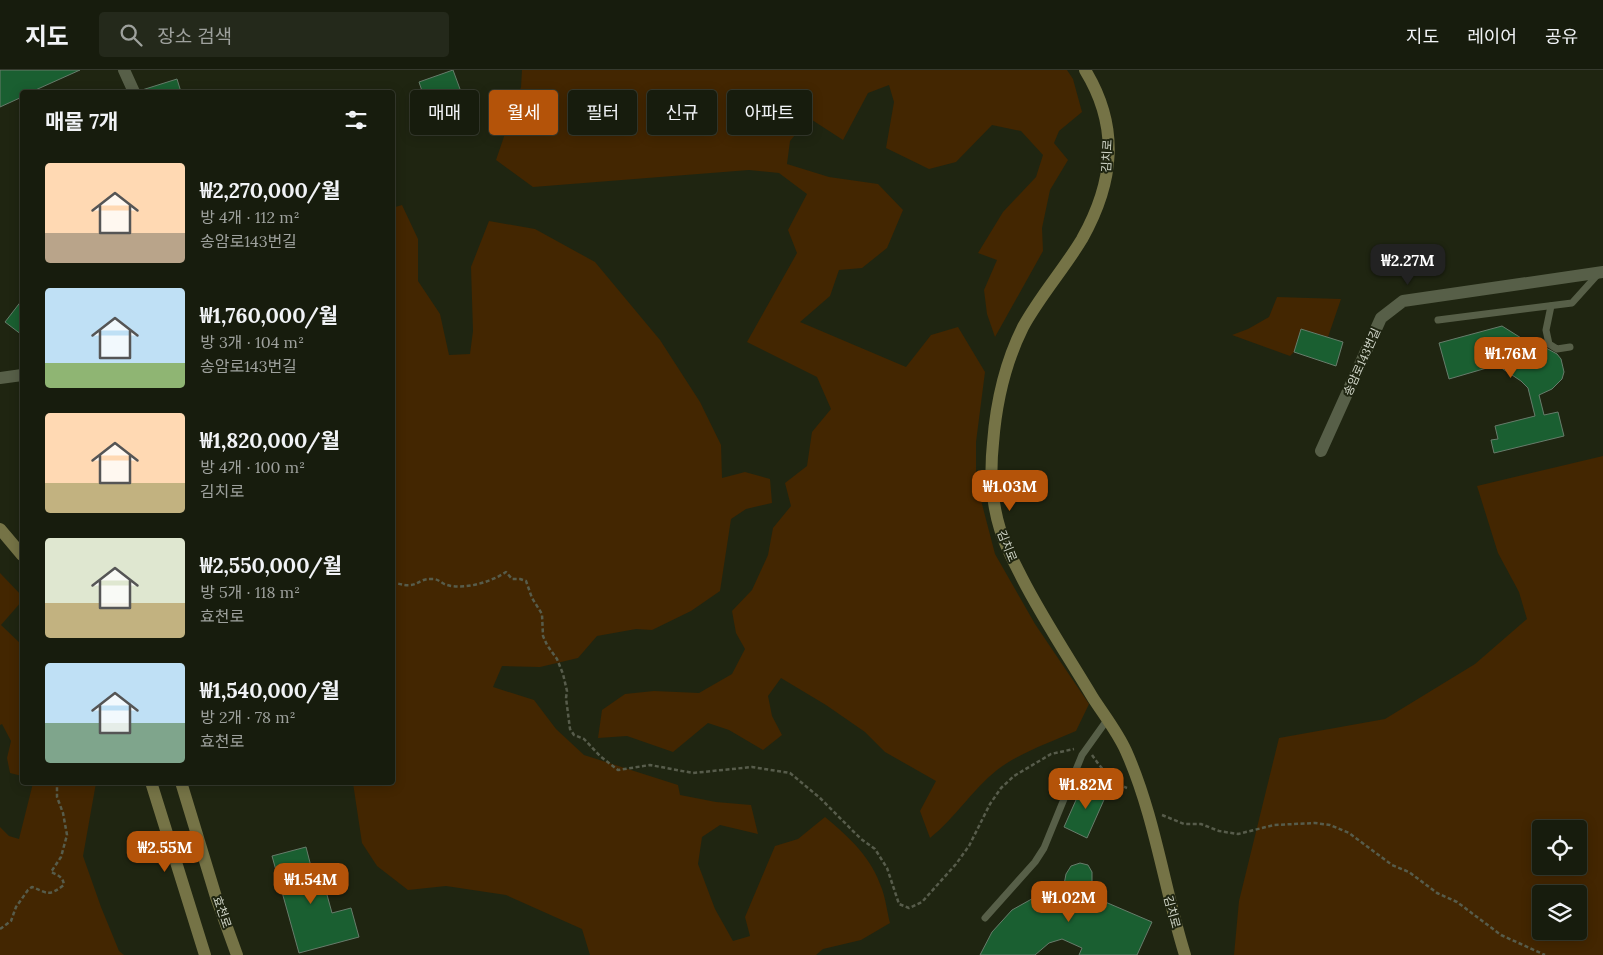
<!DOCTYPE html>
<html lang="ko">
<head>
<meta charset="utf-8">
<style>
	:root { --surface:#171c0d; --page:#24291b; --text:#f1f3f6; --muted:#9ea19d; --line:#363a2e; --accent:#b45309 }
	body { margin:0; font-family:Lora,"Noto Sans KR",serif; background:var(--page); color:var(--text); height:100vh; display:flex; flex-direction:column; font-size:19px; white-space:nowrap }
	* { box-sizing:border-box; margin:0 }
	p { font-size:16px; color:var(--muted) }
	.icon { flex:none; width:28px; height:28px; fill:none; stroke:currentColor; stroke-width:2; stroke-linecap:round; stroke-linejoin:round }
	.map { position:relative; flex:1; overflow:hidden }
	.details { position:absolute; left:20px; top:20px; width:375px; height:695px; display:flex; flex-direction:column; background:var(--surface); border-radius:5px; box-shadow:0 2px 12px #0003,0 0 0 1px var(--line) }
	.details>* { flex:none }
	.guide { position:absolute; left:410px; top:20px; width:475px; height:45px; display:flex; gap:10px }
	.fabs { position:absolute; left:1532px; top:750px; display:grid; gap:10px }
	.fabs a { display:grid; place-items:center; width:55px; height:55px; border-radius:5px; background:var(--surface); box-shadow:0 2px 12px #0003,0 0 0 1px var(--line); font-size:25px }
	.price { position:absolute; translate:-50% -42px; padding:0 11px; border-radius:10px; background:var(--accent); color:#fff; font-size:16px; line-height:32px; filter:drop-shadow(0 1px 2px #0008) }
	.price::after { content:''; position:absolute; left:50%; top:30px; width:15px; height:11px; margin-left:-8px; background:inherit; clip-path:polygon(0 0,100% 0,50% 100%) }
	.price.active { background:#222; color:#fff }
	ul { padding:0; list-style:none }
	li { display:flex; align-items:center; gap:15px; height:125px; padding:0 25px }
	li span { display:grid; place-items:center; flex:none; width:140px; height:100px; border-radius:5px; color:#555 }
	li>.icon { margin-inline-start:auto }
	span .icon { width:60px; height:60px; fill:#fffc; stroke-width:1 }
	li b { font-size:21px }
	h2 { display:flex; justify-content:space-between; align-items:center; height:60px; padding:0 25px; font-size:21px }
	.tag { padding:0 18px; border-radius:5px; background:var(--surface); box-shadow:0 2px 12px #0003,0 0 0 1px var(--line); font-size:18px; line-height:45px }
	.tag.active { background:var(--accent); color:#fff }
	header { display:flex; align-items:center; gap:30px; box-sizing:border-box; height:70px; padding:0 25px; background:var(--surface); border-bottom:1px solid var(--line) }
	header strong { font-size:24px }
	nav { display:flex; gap:28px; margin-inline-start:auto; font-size:18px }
	.search { width:350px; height:45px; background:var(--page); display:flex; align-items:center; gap:12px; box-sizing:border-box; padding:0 18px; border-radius:5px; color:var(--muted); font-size:19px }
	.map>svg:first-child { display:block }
	.green { fill:#432601; fill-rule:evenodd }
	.building { fill:#1a5f31; stroke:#677c6b }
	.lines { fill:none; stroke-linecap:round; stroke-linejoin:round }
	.path { stroke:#575c4b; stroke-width:2.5; stroke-dasharray:4 2.5; stroke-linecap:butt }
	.lane { stroke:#575f48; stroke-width:7 }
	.street { stroke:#575f48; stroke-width:12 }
	.secondary { stroke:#757346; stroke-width:12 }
	.labels { text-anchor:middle; stroke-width:4; stroke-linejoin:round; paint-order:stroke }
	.street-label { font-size:12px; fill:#d2d7ca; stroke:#1f2511 }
</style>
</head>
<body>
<header>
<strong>지도</strong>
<div class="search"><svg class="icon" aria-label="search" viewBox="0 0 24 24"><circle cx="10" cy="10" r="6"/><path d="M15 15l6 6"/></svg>장소 검색</div>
<nav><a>지도</a><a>레이어</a><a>공유</a></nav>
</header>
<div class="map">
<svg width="1603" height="885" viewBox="0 0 1603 885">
	<rect width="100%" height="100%" fill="#1f2511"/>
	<!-- green -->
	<g class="green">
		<path d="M522,0H1067L1073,9L1082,42L1059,61L1054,73L1068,90L1050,120L1042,158L1043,181L995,267L987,244L984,220L997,190L978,183L1003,142L1036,107L1043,85L1021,61L992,55L956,92L929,99L886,78L894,32L889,15L868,23L843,70L809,48L790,71L787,94L829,107L878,114L903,140L887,178L862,198L839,200L830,226L800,252L906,297L931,265L958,257L985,302L976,372V411L995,484L1035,554L1089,634L1076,661C1053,671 1017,684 997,700C972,720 955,748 930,768L920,741L936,711L885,682L865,662L826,635L781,608L768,626L772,646L782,665L763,680L729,660L708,653L673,682L627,666L598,668L602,640L625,624L654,621L699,623L732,604L745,579L736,563L732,541L752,520L768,485L773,458L791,436L785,413L807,396L812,362L831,339L817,307L747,272L797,183L788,160L807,124L779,103L749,100L533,117L496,90L521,17Z"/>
		<path d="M402,135L418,169V211L440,244L449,285L470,284L473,261L471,197L489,151L535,159L595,192L660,270L700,332L721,375L722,408L745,402L770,409L772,433L746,439L731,449L720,521L691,541L652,560L636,559L597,566L578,588L540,597L502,596L493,617L534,630L556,659L584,685L678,715L680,725L716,732L751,735L758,764L720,755L702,767L698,794L715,839L733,871L750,866L745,847L775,776L798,769L825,747C851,769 871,787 882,819C886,830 887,842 890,853L861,870L823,879L816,885H590L582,859L506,825L446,816L408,820L377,796L362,773L353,713L392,712V138Z"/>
		<polygon points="1277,227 1341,229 1328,267 1301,259 1294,282 1290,286 1232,265 1248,259 1269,247"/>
		<path d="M1603,386V885H1234L1239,831L1279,668L1385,649L1475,594L1527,549L1519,522L1498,483L1477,416ZM1541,759H1579V796H1541ZM1541,824H1579V861H1541Z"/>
		<polygon points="0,503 22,526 22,531 1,555 22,575 22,706 10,703 7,688 11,671 2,654 0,655"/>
		<polygon points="33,713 96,713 83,786 101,837 119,881 124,885 0,885 0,757 9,766 19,769"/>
	</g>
	<!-- building -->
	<g class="building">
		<polygon points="0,0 80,0 31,22 22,22 22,27 0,37"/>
		<polygon points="453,0 464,30 429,42 419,12"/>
		<polygon points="177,9 181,22 142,22 142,20"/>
		<polygon points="22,230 22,265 5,252"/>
		<polygon points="1502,256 1537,278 1546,278 1557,284 1561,289 1564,302 1562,309 1552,319 1539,325 1544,345 1558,342 1564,366 1494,383 1491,370 1498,369 1495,356 1535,346 1528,318 1521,311 1497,295 1449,309 1439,273"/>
		<polygon points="1301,259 1343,272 1336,296 1294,282"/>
		<polygon points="1084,712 1107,723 1087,768 1064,757"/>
		<polygon points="306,777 316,816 324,814 332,843 351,838 359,867 299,883 272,786"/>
		<polygon points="1080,793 1088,795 1092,802 1092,813 1089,825 1152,852 1137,885 1079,885 1082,878 1062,869 1049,873 1035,885 980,885 992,862 1012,840 1037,826 1063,820 1066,804 1071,796"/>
	</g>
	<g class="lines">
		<!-- path -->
		<g class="path">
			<path d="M392,515L396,513C420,520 415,508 433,509C439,509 442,514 447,515C465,520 491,512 506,502L512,509H520L526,511L532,528L542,544L543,566L547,575L557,589L563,604L567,621L566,628L570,659L574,665L584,669L600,686L618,700L650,695L693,703L752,697L790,703L820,728L861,769L875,779L887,798L899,834L909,838L922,832L956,794L969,776L990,734L1001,718L1014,706L1051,684L1074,679"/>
			<path d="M1092,685C1101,698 1112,712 1127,718"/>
			<polyline points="1162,745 1184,754 1201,754 1219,761 1238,764 1274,755 1315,753 1330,755 1349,763 1392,795 1409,802 1437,823 1457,832 1501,865 1545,885"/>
			<path d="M0,859L11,851L16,837L28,820L32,817C48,823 48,827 64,815C63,807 58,805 51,802L61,787L67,765L63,743L57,727V712"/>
		</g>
		<!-- lane -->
		<g class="lane">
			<polyline points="1551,236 1546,260 1549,274 1557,279 1570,277"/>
			<polyline points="1438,250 1572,233 1599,203"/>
			<polyline points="985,848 1035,792 1044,778 1082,685 1107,650"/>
		</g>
		<!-- street -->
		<g class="street">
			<polyline points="124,0 134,22"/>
			<polyline points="0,308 22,305"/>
			<polyline points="1321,381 1381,248 1403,231 1603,202"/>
		</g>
		<!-- secondary -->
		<g class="secondary">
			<path d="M1085,0C1120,57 1114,112 1082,169C1064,199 1040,226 1023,257C1005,293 996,334 993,373C990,401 992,433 1000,459C1005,476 1014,492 1022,508C1043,549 1069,588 1093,628C1104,645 1118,663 1126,681C1155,746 1164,818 1185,885"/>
			<polyline points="0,459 22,485"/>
			<polyline points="151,712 205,885"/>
			<polyline points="181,712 216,827 237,885"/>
		</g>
	</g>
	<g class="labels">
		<!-- street labels -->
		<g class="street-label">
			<text transform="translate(1107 86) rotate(-87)" y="4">김치로</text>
			<text transform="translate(1362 292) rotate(-66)" y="4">송암로143번길</text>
			<text transform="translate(1007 476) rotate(68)" y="4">김치로</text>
			<text transform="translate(222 842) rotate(71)" y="4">효천로</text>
			<text transform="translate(1172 842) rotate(75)" y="4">김치로</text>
		</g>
	</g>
</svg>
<div class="fabs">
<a><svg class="icon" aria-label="locate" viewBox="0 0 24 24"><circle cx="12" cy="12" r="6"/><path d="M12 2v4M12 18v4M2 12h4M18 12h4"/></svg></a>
<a><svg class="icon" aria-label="layers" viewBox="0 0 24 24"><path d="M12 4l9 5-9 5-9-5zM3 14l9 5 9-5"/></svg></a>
</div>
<b class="price active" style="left:1408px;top:216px">₩2.27M</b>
<b class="price" style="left:1511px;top:309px">₩1.76M</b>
<b class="price" style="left:1010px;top:442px">₩1.03M</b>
<b class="price" style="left:1086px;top:740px">₩1.82M</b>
<b class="price" style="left:165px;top:803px">₩2.55M</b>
<b class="price" style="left:311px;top:835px">₩1.54M</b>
<b class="price" style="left:1069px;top:853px">₩1.02M</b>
<div class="guide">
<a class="tag">매매</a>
<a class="tag active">월세</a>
<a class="tag">필터</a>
<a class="tag">신규</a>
<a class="tag">아파트</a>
</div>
<section class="details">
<h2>매물 7개<svg class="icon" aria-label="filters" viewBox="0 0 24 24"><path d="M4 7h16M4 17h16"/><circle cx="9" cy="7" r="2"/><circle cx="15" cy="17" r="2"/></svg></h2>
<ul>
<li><span style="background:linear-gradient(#ffd9b3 70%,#b9a48a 0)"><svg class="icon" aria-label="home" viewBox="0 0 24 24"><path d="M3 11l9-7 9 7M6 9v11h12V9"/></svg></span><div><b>₩2,270,000/월</b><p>방 4개 · 112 m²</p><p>송암로143번길</p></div></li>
<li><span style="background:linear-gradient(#bfe0f5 75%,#8fb573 0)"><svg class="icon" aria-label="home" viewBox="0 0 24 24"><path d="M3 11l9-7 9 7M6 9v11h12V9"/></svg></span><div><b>₩1,760,000/월</b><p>방 3개 · 104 m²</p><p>송암로143번길</p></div></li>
<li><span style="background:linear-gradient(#ffd9b3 70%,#c2b280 0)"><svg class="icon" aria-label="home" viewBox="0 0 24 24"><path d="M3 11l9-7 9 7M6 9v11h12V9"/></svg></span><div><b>₩1,820,000/월</b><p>방 4개 · 100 m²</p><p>김치로</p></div></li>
<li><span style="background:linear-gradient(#dfe7d0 65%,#c2b280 0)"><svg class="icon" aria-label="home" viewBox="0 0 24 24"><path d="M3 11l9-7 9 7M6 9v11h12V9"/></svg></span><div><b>₩2,550,000/월</b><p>방 5개 · 118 m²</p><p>효천로</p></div></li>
<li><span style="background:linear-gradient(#bfe0f5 60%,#7fa58c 0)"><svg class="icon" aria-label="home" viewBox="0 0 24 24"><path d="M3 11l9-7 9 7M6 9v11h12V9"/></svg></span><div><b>₩1,540,000/월</b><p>방 2개 · 78 m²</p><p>효천로</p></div></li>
</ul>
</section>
</div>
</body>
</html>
